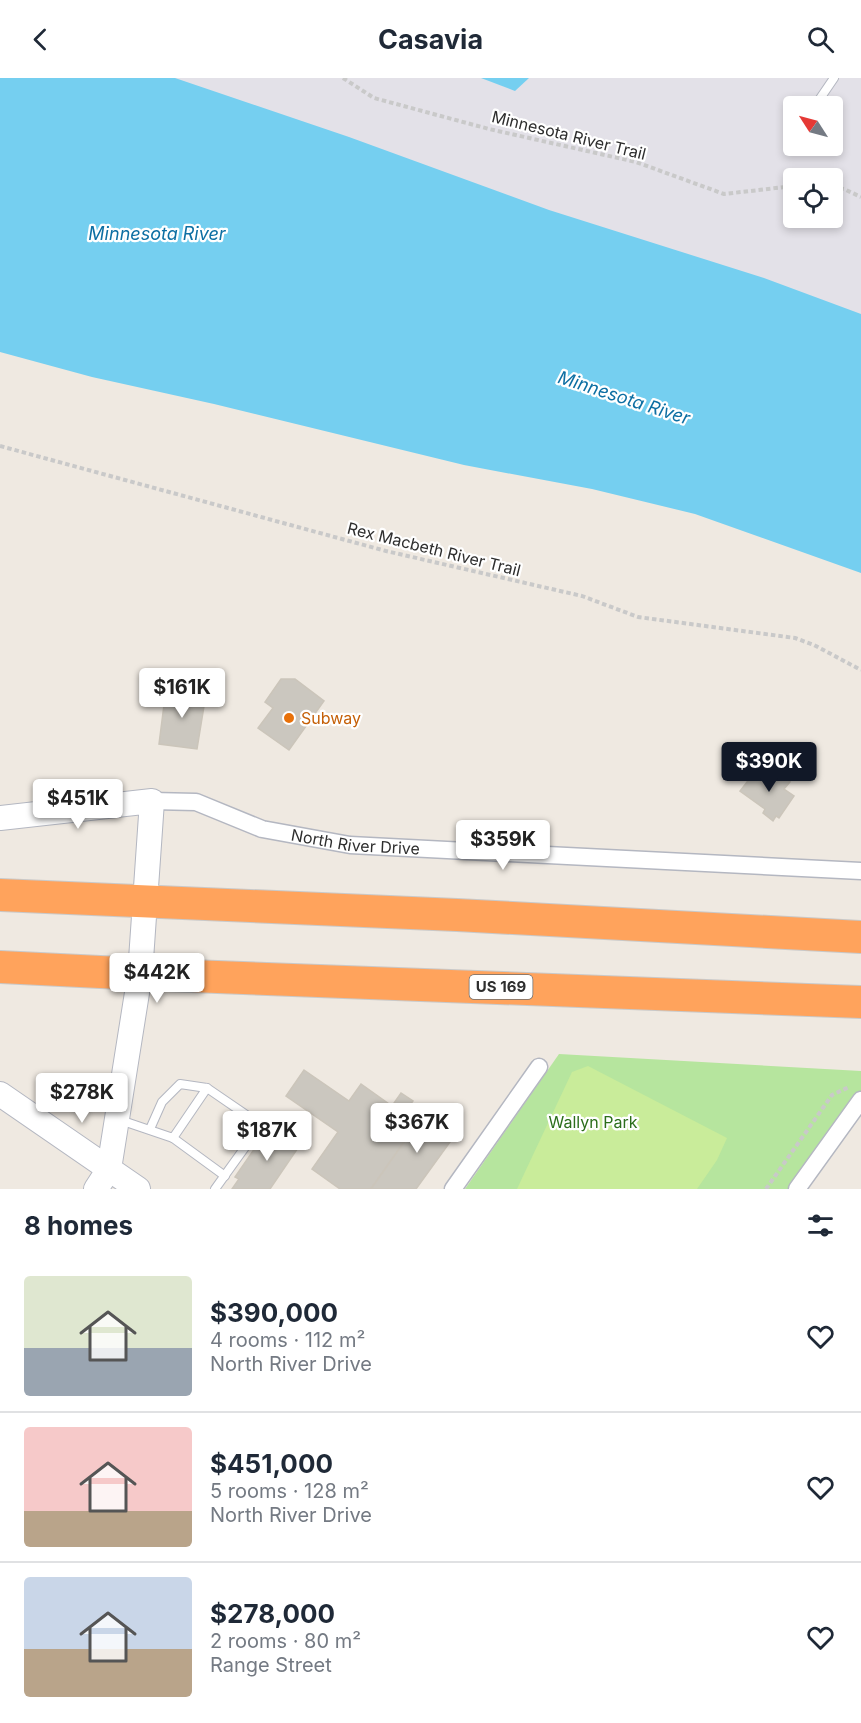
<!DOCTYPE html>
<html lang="en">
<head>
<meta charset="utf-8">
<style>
	:root { --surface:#fff; --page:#f6f6f7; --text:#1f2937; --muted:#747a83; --line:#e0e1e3; --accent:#111827 }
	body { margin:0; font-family:Inter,sans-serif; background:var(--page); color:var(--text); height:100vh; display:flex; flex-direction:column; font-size:22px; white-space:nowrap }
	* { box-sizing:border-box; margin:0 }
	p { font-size:20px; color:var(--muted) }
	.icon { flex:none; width:33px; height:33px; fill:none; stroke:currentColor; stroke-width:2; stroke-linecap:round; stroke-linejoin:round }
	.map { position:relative; height:1111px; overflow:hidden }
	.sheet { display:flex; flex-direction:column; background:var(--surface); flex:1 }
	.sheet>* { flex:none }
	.needle { width:39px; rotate:306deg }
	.fabs { position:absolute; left:783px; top:18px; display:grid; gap:12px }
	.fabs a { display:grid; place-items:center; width:60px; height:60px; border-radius:6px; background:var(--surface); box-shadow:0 3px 9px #0003; font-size:30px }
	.price { position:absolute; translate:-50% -51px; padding:0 14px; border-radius:6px; background:#fff; color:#222; font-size:20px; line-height:39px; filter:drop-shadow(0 2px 3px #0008) }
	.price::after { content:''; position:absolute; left:50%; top:36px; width:18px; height:14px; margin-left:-9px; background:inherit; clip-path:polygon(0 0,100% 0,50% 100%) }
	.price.on { background:var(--accent); color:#fff }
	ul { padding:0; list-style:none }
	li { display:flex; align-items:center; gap:18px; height:150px; padding:0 24px }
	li+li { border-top:2px solid var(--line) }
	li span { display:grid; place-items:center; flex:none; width:168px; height:120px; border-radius:6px; color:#555 }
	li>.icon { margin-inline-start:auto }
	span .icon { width:72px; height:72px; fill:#fffc; stroke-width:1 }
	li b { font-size:26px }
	h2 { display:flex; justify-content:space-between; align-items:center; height:72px; padding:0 24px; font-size:26px }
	header { display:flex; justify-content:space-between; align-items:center; height:78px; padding:0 24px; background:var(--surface); font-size:27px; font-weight:700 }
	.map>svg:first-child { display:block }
	.industrial { fill:#e3e1e8; fill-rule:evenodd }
	.green { fill:#b6e59e }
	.pitch { fill:#c9ec9a }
	.water { fill:#75cff0 }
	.building { fill:#cbc7bf; stroke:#cbc5ba; stroke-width:1.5 }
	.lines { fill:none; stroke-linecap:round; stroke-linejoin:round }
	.lane-casing { stroke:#b4b7c1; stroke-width:10 }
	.street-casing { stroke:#b4b7c1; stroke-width:19 }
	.secondary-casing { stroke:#b4b7c1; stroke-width:26 }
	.highway-casing { stroke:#c9c9c9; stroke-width:34 }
	.path { stroke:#c9c9c9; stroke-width:4; stroke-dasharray:4.5 3; stroke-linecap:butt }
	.lane { stroke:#fff; stroke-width:8 }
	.street { stroke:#fff; stroke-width:16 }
	.secondary { stroke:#fff; stroke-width:24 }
	.highway { stroke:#ffa35c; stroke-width:32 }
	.food-dot { fill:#e8710a; stroke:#fff; stroke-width:2 }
	.labels { text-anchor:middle; stroke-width:4.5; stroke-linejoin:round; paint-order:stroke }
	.shield { fill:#fff; stroke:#6d6d6d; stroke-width:1.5 }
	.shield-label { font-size:15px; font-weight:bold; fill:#2e2e2e }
	.street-label { font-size:16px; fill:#2e2e2e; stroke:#fff }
	.food-label { font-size:16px; fill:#c56008; stroke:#fff; text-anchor:start }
	.park-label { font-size:16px; fill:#2c6e1b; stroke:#fff }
	.water-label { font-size:18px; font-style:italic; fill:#0d6fa3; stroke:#fff }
</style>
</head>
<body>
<header><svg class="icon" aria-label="back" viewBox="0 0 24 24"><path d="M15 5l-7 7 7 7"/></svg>Casavia<svg class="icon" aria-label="search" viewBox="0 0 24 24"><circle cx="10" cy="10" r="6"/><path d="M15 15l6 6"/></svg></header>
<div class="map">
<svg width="861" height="1111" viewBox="0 0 861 1111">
	<rect width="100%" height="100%" fill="#efe9e1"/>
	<!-- industrial -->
	<path class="industrial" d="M52,0H861V316ZM794,28H832V68H794ZM794,100H832V140H794Z"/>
	<!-- green -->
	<polygon class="green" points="559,976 861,993 861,1014 792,1111 465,1111"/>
	<!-- pitch -->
	<polygon class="pitch" points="588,988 727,1060 717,1082 697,1111 517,1111 572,994"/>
	<!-- water -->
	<g class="water">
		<polygon points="0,0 175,0 349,59 549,132 764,200 861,236 861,495 695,436 592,411 464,387 214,326 92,299 0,274"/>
		<polygon points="481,0 529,0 515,13"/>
	</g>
	<!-- building -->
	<g class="building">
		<polygon points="281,601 295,601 324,623 289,672 258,650 273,630 265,624"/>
		<polygon points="166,611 206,616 197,671 159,666"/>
		<polygon points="757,691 769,700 775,693 790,704 784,711 794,718 779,740 776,738 773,743 763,735 765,731 740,713"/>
		<polygon points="304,992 349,1023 361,1006 392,1028 401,1015 413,1023 404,1035 418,1045 371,1111 340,1111 312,1091 338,1054 286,1018"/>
		<polygon points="427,1031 458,1053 416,1111 371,1111"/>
		<polygon points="282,1051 302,1064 270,1111 232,1111 239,1101 235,1099 257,1067 259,1069 267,1057 274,1062"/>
	</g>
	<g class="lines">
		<defs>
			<g id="lane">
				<polyline points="819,22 834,0"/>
				<polyline points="120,1042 173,1060 207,1010 261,1047 215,1111"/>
				<polyline points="150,1051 162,1024 180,1006 207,1010"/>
				<polyline points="173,1060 225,1098"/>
			</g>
			<g id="street">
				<path id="s1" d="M152,723L196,724L262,751L350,767L861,793"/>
				<polyline points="453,1111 539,989"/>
				<polyline points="797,1111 861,1022"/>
			</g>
			<g id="secondary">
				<polyline points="0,740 152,723 140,896 109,1091 96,1111"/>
				<polyline points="0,1016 138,1111"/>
			</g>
			<g id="highway">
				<polyline points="0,817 457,837 861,859"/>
				<polyline points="0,889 140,896 861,924"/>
			</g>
		</defs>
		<!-- lane casing -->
		<use href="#lane" class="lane-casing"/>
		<!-- street casing -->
		<use href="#street" class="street-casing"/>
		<!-- secondary casing -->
		<use href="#secondary" class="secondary-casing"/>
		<!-- highway casing -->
		<use href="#highway" class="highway-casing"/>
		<!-- path -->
		<g class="path">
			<polyline points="343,0 374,20 489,51 636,84 724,116 794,108"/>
			<polyline points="832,109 844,111 861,119"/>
			<polyline points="0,368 386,473 582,518 638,539 795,560 814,567 861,592"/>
			<polyline points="766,1111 832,1017 849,1009"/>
		</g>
		<!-- lane -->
		<use href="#lane" class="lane"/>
		<!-- street -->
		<use href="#street" class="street"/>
		<!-- secondary -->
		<use href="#secondary" class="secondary"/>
		<!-- highway -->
		<use href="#highway" class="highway"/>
	</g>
	<!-- markers -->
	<circle class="food-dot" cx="289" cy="640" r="6"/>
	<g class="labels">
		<!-- shield labels -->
		<rect class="shield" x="469.5" y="897" width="63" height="24" rx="4.5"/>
		<g class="shield-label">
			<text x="501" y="914">US 169</text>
		</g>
		<!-- street labels -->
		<g class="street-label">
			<text transform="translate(569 57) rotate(14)" y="6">Minnesota River Trail</text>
			<text transform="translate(434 471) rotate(14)" y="6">Rex Macbeth River Trail</text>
			<text dy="6" stroke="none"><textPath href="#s1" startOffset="210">North River Drive</textPath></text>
		</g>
		<!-- food labels -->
		<g class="food-label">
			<text x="301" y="646">Subway</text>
		</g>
		<!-- park labels -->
		<g class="park-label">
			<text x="593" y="1050">Wallyn Park</text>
		</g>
		<!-- water labels -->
		<g class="water-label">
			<text x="157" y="162">Minnesota River</text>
			<text transform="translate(624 320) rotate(18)" y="6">Minnesota River</text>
		</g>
	</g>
</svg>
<div class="fabs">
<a><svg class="needle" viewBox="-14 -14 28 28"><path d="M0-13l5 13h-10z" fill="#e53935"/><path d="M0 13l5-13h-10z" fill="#747a83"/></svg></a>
<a><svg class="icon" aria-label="locate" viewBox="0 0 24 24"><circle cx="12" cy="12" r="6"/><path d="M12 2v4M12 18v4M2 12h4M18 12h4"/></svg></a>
</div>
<b class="price" style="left:182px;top:641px">$161K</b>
<b class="price on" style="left:769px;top:715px">$390K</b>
<b class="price" style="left:78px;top:752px">$451K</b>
<b class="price" style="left:503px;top:793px">$359K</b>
<b class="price" style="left:157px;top:926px">$442K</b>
<b class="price" style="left:82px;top:1046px">$278K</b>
<b class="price" style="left:417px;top:1076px">$367K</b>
<b class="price" style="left:267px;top:1084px">$187K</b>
</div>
<section class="sheet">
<h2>8 homes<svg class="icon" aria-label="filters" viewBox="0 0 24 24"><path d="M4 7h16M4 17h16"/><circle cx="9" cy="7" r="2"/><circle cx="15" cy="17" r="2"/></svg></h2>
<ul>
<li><span style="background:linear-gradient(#dfe7d0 60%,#9aa5b1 0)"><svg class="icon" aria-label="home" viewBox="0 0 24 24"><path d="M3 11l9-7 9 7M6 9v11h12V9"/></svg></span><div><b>$390,000</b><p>4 rooms · 112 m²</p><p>North River Drive</p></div><svg class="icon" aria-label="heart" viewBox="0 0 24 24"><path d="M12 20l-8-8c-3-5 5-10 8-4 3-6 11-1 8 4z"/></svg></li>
<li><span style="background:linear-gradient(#f6c9c9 70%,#b9a48a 0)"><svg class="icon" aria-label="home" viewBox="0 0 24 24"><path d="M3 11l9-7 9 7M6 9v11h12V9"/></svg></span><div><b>$451,000</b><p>5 rooms · 128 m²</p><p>North River Drive</p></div><svg class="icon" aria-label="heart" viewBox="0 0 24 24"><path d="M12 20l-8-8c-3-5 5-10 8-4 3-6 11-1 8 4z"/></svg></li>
<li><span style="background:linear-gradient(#c9d6e8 60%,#b9a48a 0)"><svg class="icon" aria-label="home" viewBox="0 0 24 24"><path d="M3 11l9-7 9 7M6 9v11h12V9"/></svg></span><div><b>$278,000</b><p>2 rooms · 80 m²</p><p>Range Street</p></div><svg class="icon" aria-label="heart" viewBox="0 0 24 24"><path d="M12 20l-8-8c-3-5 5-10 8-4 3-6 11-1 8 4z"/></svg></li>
</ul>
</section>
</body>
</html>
